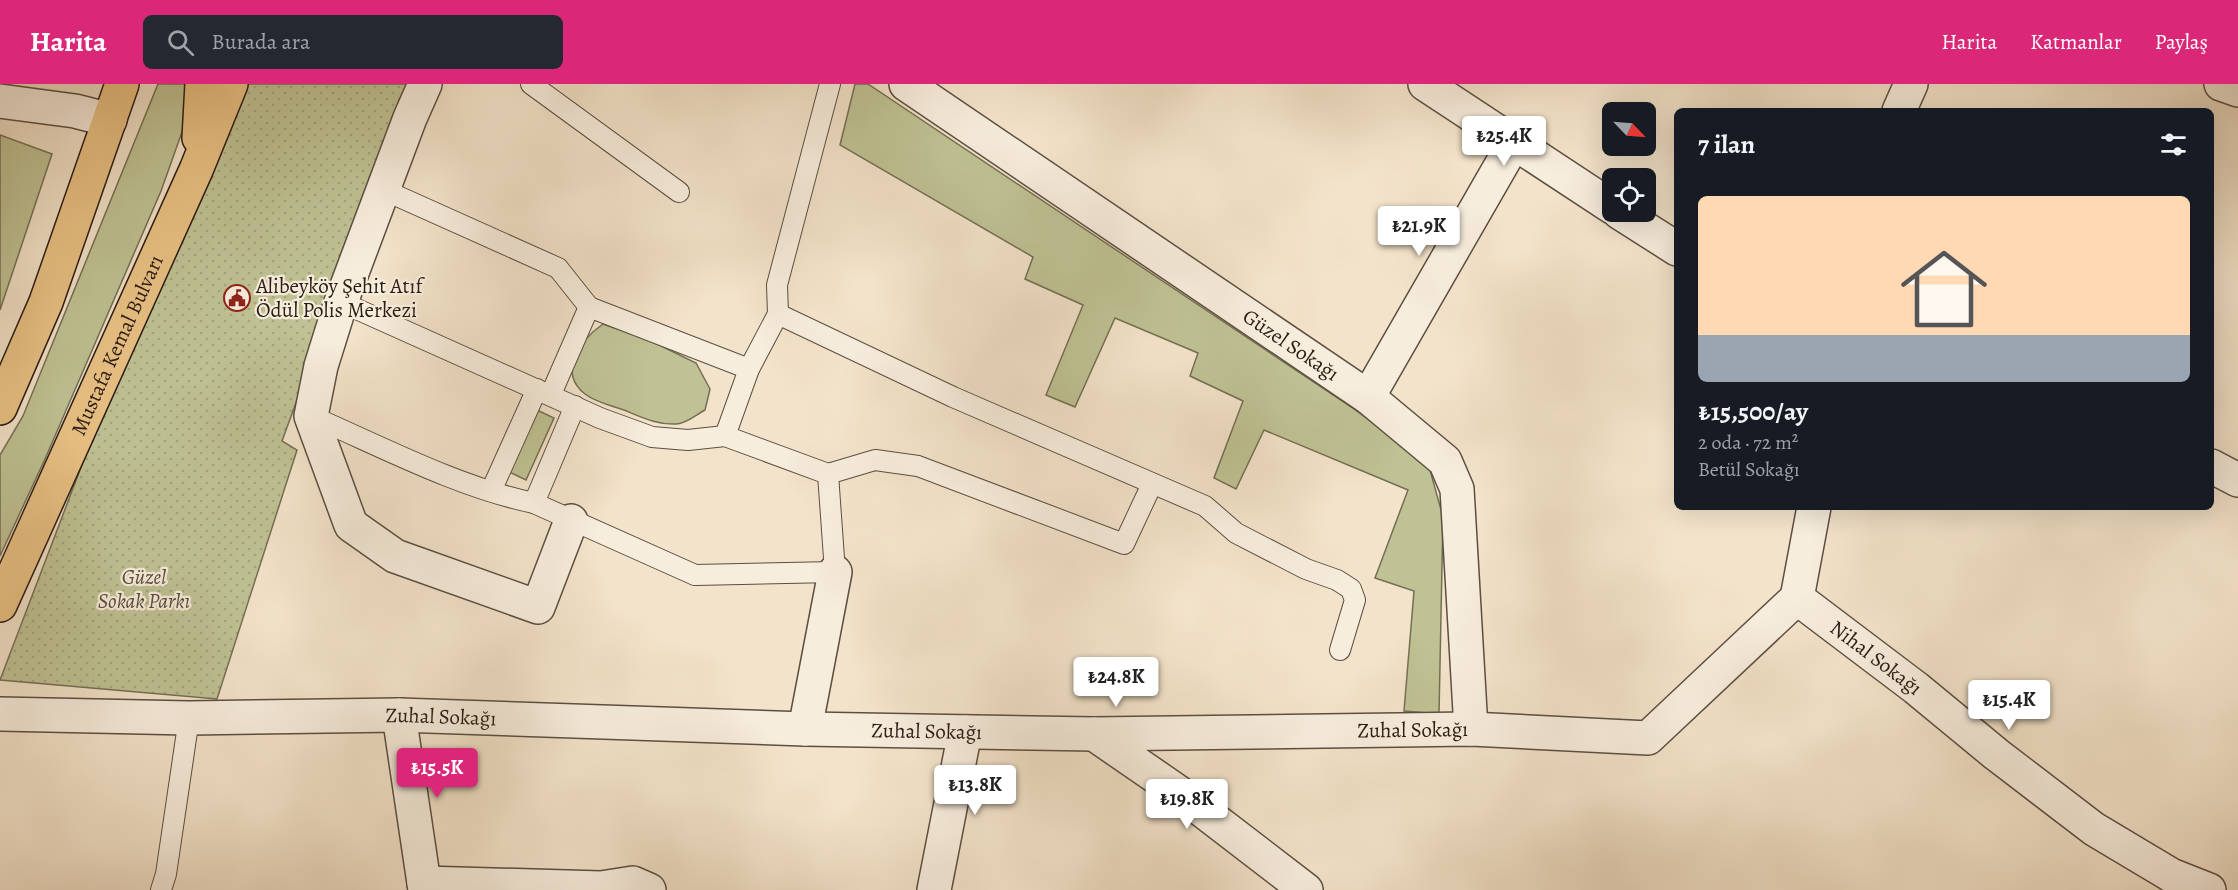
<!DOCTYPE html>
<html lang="tr">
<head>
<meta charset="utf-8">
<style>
	:root { --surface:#171b24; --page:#242831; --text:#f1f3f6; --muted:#9ea1a6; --accent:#db2777 }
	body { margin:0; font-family:Alegreya,serif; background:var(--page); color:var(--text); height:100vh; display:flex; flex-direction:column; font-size:22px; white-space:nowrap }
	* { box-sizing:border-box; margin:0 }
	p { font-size:20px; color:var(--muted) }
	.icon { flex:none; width:33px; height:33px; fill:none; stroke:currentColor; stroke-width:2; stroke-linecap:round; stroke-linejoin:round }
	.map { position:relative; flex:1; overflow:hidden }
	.panel { position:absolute; left:1674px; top:24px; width:540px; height:402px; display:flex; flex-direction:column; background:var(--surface); border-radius:9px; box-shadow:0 6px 24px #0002 }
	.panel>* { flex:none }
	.needle { width:39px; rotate:115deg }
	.fabs { position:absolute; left:1602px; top:18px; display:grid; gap:12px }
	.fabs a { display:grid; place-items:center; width:54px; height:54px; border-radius:9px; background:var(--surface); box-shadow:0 6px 24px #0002; font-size:30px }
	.price { position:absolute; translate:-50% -51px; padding:0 14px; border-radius:6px; background:#fff; color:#222; font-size:20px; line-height:39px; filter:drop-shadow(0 2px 3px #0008) }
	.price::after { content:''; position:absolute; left:50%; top:36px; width:18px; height:14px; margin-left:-9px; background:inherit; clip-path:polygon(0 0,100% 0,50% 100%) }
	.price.on { background:var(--accent); color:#fff }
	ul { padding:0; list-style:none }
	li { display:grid; align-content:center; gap:12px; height:318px; padding:0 24px }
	li span { display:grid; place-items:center; height:186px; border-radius:9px; color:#555 }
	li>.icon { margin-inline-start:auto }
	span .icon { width:108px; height:108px; fill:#fffc; stroke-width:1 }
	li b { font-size:26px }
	h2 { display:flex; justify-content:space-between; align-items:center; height:72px; padding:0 24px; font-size:26px }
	header { display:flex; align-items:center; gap:36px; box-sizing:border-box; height:84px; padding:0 30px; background:var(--accent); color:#fff }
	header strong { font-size:28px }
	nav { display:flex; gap:33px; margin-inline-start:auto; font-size:21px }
	.search { width:420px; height:54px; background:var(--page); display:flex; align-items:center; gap:15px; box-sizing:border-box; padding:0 21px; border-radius:9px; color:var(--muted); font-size:22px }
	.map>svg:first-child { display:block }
	.grass { fill:#bfc294; stroke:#746f54; stroke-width:1.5 }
	.park { fill:url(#park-dots); stroke:#746f54; stroke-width:1.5 }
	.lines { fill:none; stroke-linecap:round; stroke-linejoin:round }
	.lane-casing { stroke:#5c4e42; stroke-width:22 }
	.street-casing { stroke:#5c4e42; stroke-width:36 }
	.primary-casing { stroke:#291c14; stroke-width:36 }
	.lane { stroke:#f7eddd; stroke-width:20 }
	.street { stroke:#f7eddd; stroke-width:33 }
	.primary { stroke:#eac285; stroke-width:33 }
	.labels { text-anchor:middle; stroke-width:4.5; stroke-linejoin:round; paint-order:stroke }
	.poi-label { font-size:21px; fill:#291c14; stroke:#f7eddd; text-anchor:start }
	.street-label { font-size:21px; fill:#291c14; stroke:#f7eddd }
	.park-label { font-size:21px; font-style:italic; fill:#564e3a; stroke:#f7eddd }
</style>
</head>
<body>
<header>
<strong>Harita</strong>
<div class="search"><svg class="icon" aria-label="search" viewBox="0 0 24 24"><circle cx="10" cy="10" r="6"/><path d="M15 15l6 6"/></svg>Burada ara</div>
<nav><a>Harita</a><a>Katmanlar</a><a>Paylaş</a></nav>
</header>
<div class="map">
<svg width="2238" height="806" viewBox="0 0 2238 806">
	<defs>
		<pattern id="park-dots" width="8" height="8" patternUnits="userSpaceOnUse" patternTransform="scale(1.5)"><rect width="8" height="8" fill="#bfc294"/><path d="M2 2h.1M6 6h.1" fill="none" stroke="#a4a67f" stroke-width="1.8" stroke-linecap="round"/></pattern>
	</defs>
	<rect width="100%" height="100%" fill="#f3e3ca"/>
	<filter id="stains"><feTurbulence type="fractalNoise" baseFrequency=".00333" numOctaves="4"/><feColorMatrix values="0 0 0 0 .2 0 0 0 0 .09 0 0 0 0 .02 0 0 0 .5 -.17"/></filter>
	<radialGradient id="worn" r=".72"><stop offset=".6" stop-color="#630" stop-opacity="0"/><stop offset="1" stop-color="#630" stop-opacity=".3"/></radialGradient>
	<!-- grass -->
	<g class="grass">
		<polygon points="158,0 190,0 192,20 161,107 45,375 0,472 0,371 23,332"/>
		<polygon points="855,0 868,0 1354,325 1398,357 1430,386 1443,433 1439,630 1404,627 1414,507 1375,494 1408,406 1264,346 1236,405 1214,394 1243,317 1190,292 1198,269 1115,234 1075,323 1046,311 1083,221 1025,195 1033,173 840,61"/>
		<polygon points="0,51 52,70 0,226"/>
		<path d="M603,240L649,256L696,279L710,305L705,326C697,330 686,340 676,340C657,341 641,333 624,326C612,322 595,318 585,310C557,288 580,256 603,240Z"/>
		<polygon points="537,326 554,334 526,396 509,388"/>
	</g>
	<!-- park -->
	<polygon class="park" points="227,0 413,0 282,357 297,366 217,615 0,596"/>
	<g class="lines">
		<defs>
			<g id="lane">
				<polyline points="531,0 679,108"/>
				<polyline points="384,106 558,184 589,223"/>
				<polyline points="341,218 600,334 652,353 688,356 725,352"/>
				<polyline points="778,230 953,313 1205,422 1236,449 1306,485 1337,496 1351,505 1355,516 1340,566"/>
				<polyline points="551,310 589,223 749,285"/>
				<path d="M311,332C380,362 460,404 534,419L695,491L835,488L828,390L725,352L749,285L778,230L777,201L830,0"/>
				<polyline points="828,390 875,376 918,382 1124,460 1152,400"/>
				<polyline points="491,407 537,305"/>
				<polyline points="534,419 575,322"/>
				<polyline points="161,806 166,790 189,634"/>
			</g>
			<g id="street">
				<polyline points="425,0 410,34 341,218 321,282 311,332 351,441 395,472 538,523 571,437"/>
				<path id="s1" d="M906,0L1368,313L1445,377L1457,405L1471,645"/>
				<polyline points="1425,0 1612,123"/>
				<polyline points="2221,0 2238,6"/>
				<polyline points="0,17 75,27 110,36"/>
				<polyline points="1899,27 1911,0"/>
				<polyline points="1619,128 1677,165"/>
				<polyline points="1368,313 1514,59"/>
				<polyline points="2211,382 2238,396"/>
				<path id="s2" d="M1797,514L1916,604L1996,670L2094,745L2171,791L2209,806"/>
				<polyline points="1797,514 1814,423"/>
				<path id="s3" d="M0,630L189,634L399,631L805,645L1094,650L1471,645L1648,654L1797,514"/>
				<polyline points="399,631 425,806"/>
				<polyline points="805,645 835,488"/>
				<polyline points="1094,650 1181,710 1306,806"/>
				<polyline points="424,799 601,804 633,799 649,806"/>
				<polyline points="934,806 965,648"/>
			</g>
			<g id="primary">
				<polyline points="199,54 202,0"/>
				<polyline points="0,324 46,218 122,0"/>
				<path id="s4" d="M0,521L196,86L231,0"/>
			</g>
		</defs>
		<!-- lane casing -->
		<use href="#lane" class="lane-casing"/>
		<!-- street casing -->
		<use href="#street" class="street-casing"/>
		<!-- primary casing -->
		<use href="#primary" class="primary-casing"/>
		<!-- lane -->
		<use href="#lane" class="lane"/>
		<!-- street -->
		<use href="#street" class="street"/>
		<!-- primary -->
		<use href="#primary" class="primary"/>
	</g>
	<!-- icons -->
	<defs>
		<symbol id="civic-ring" viewBox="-11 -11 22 22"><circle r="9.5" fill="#f7eddd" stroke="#8f2418" stroke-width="1.5"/><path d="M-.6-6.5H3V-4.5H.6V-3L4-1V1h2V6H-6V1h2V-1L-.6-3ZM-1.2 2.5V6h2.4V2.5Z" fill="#8f2418"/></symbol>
	</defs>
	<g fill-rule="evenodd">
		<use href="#civic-ring" x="222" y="199" width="30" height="30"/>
	</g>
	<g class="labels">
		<!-- poi labels -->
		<g class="poi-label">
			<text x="256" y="209">Alibeyköy Şehit Atıf<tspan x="256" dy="24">Ödül Polis Merkezi</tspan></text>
		</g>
		<!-- street labels -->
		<g class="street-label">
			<text dy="7" stroke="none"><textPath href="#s4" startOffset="285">Mustafa Kemal Bulvarı</textPath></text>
			<text dy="7" stroke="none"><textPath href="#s1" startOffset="465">Güzel Sokağı</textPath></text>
			<text dy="7" stroke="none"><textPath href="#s2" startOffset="99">Nihal Sokağı</textPath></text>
			<text dy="7" stroke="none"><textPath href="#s3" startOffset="441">Zuhal Sokağı</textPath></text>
			<text dy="7" stroke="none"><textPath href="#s3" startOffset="1413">Zuhal Sokağı</textPath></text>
			<text dy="7" stroke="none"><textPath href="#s3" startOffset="927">Zuhal Sokağı</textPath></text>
		</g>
		<!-- park labels -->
		<g class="park-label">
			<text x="144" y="500">Güzel<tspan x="144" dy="24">Sokak Parkı</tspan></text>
		</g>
	</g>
	<rect width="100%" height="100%" filter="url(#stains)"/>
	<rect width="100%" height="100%" fill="url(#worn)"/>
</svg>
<div class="fabs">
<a><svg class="needle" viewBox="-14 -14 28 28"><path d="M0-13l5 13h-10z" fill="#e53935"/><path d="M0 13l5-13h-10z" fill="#9ea1a6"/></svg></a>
<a><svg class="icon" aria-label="locate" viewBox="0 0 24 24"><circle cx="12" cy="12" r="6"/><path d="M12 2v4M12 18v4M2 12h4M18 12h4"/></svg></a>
</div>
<b class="price" style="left:1504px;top:83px">₺25.4K</b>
<b class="price" style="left:1419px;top:173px">₺21.9K</b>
<b class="price" style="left:1116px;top:624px">₺24.8K</b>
<b class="price" style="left:2009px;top:647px">₺15.4K</b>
<b class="price on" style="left:437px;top:715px">₺15.5K</b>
<b class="price" style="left:975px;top:732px">₺13.8K</b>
<b class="price" style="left:1187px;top:746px">₺19.8K</b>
<section class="panel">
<h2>7 ilan<svg class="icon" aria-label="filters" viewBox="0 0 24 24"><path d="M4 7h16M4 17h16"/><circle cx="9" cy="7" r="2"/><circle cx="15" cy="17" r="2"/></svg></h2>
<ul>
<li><span style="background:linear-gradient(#ffd9b3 75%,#9aa5b1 0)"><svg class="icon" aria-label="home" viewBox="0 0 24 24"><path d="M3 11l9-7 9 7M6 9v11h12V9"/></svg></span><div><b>₺15,500/ay</b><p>2 oda · 72 m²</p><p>Betül Sokağı</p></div></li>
</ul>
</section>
</div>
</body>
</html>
